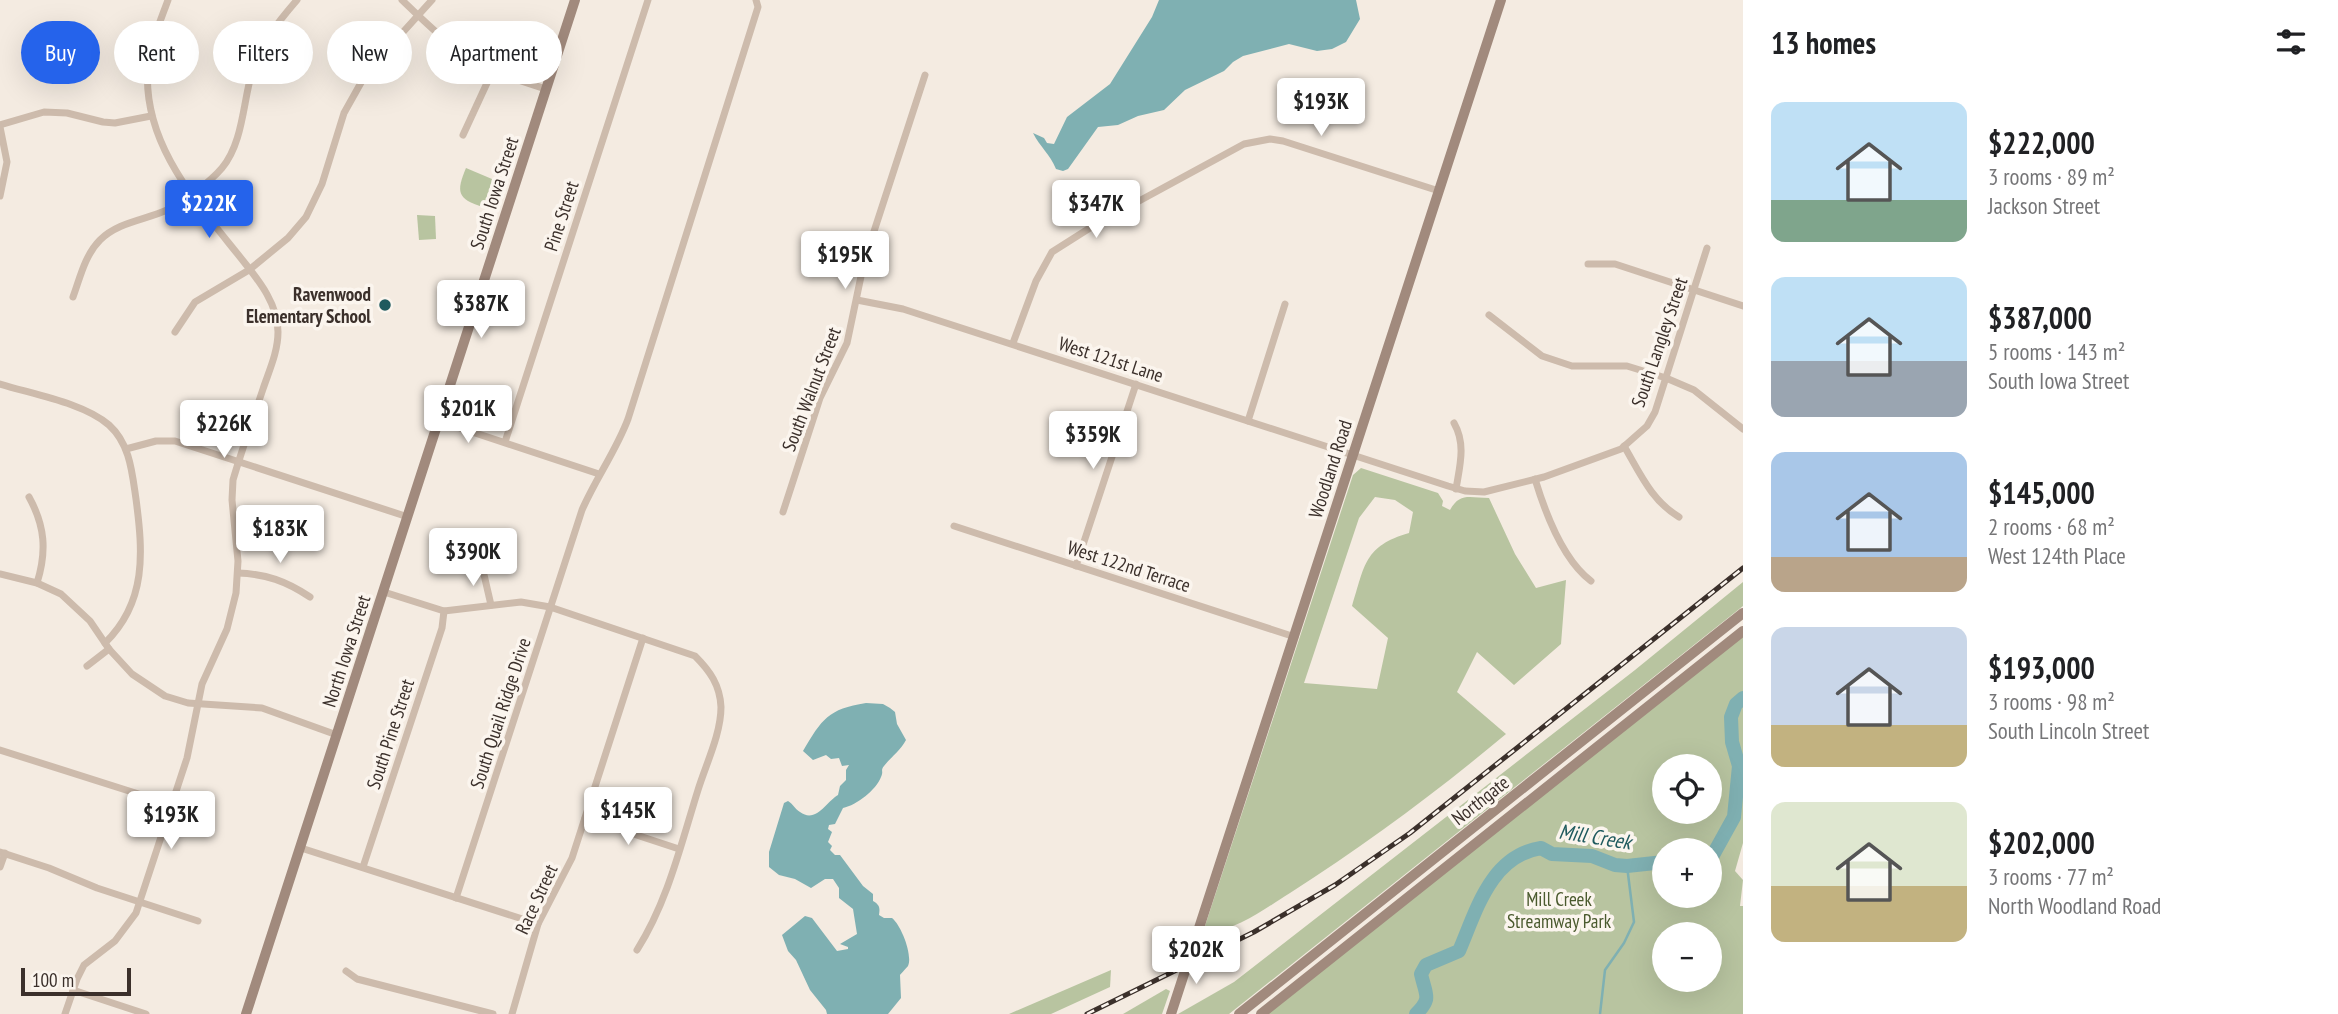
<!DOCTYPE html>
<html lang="en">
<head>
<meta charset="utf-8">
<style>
	:root { --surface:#fff; --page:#f6f6f6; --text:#202124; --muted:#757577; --accent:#2563eb }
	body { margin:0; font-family:"PT Sans Narrow",sans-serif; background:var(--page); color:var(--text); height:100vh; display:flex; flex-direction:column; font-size:26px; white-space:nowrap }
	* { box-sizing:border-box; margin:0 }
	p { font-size:23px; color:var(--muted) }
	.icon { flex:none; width:38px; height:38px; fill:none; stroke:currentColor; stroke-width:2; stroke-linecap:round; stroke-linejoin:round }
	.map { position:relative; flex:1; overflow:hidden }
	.panel { display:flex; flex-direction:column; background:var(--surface); width:595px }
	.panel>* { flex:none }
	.top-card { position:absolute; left:21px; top:21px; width:665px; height:63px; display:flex; gap:14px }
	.controls { position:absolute; left:1652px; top:754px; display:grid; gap:14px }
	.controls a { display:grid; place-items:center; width:70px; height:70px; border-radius:50%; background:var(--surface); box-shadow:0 7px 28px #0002; font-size:35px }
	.scale { position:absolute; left:21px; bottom:18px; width:110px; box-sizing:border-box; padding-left:7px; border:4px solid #3b302b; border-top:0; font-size:19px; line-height:24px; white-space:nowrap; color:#3b302b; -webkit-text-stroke:5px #fbf5ee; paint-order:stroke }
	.price { position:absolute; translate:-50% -60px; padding:0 16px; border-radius:7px; background:#fff; color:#222; font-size:23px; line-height:46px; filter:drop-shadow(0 2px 4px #0008) }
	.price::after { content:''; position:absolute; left:50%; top:42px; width:21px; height:16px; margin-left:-10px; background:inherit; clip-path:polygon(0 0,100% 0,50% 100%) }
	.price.on { background:var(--accent); color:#fff }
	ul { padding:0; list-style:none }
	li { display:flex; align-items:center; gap:21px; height:175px; padding:0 28px }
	li span { display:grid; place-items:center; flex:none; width:196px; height:140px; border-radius:14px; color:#555 }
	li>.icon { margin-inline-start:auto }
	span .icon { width:84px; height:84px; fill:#fffc; stroke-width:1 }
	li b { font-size:30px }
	h2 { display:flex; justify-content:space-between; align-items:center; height:84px; padding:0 28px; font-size:30px }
	.pill { padding:0 24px; border-radius:32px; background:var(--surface); box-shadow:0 7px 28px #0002; font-size:24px; line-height:63px }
	.pill.on { background:var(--accent); color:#fff }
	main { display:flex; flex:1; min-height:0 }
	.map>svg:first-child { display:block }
	.green { fill:#b8c4a0; fill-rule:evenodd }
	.water { fill:#7fb0b2 }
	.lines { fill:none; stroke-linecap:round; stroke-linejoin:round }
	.stream { stroke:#7fb0b2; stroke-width:2.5 }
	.river { stroke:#7fb0b2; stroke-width:14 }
	.street { stroke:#cdbbac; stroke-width:7 }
	.secondary { stroke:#a18a7d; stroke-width:10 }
	.rail-casing { stroke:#3b302b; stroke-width:5 }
	.rail { stroke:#fbf5ee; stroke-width:2.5; stroke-dasharray:8; stroke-linecap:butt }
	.poi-dot { fill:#1f5a5e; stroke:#fbf5ee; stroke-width:2.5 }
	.labels { text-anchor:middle; stroke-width:7; stroke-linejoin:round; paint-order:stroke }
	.street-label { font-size:19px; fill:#3b302b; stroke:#fbf5ee }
	.poi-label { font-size:19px; font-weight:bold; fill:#3b302b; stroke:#fbf5ee; text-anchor:end }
	.park-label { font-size:19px; fill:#4a5a2e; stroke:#fbf5ee }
	.water-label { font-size:21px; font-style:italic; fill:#1f5a5e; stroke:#fbf5ee }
</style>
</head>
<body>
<main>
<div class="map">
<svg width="1743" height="1014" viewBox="0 0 1743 1014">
	<rect width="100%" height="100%" fill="#f4ebe1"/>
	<!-- green -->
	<g class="green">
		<path d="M466,168L492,179V185L483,207C457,199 456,192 466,168Z"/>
		<polygon points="417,215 435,216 436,239 419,240"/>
		<path d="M1361,468L1438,493L1443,501L1442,506L1450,510C1460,492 1470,498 1489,498L1515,554L1536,588L1566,580L1561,644L1514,685L1477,652L1457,692L1506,734C1438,791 1365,845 1290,893C1266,908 1237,930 1209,932L1205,926L1353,475ZM1375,497L1395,500L1413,512L1409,533C1364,546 1365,565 1352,606L1388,638L1377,689L1304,683L1359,518Z"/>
		<polygon points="1743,582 1743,606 1229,1014 1178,1014 1234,982 1635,670"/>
		<path d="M1743,631V843L1735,871L1743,880L1740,906H1743V1014H1261ZM1664,766H1710V812H1664ZM1664,850H1710V896H1664ZM1664,934H1710V980H1664Z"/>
		<polygon points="1111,970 1110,987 1051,1014 1009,1014"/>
		<polygon points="1166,989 1170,991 1162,1014 1123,1014"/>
	</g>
	<!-- water -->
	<g class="water">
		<path d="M1159,0H1356L1360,19L1346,42L1332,49L1317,51L1289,44L1243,56L1233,62L1224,71L1185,90L1164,110L1138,116L1118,125L1098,127L1068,169L1063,171L1056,169C1050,154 1040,147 1033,133L1044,138L1047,143L1054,144L1067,117L1110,84L1152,17Z"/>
		<path d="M866,703L883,704L890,708L895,712L897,724L906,740C901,750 891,757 884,766C880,771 884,771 881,777C876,790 857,805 843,808L835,824L829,825L828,829L832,832L828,842L832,846L830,850L835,855H840L863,886L873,894V901C880,905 880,908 879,915L884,918H892C901,925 913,955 908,966C907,967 901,974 900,975L901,998L888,1014H827L826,1010L810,990L796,960L788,951L782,935L805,916L812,918L837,951L848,949V947L840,944L857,934L853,909L839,898V888L833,879H825L811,888L795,879L779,875L769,867V852L784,803L788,801C793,804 795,809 800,812C816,824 827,801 838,795L840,786L846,780V770L849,765L842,766L839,758L831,759L826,755L813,760L803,751C822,719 828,709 866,703Z"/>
	</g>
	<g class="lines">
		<!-- stream -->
		<polyline class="stream" points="1600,1014 1605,970 1624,943 1634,922 1627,866"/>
		<!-- river -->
		<g class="river">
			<polyline points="1677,850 1681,847 1694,848 1698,850"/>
			<polyline points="1710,856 1713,855 1734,817 1739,766 1732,742 1731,717 1736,704 1743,698"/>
			<path d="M1416,1014C1432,998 1426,996 1421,974L1426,965L1459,951C1476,912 1490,856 1541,848L1552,854L1592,856L1615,865L1627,866L1664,862"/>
		</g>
		<!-- street -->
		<g class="street">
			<path d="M402,0C426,23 450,47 479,63C501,75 524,82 546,89"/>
			<polyline points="0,125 44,112 67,113 103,122 115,123 151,116"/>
			<polyline points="0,127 7,162 0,196"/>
			<polyline points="463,135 493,70"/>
			<polyline points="1588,264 1615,264 1743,306"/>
			<path d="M73,297C80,278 85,255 100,240C118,222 145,220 167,210C183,203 211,181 222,168C243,143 243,102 252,72C261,43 278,22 297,0"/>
			<polyline points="857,300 903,309 1448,486 1465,491 1484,492 1544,477 1621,449 1647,426 1655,412 1707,248"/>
			<polyline points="1489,315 1542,356 1572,366 1627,366 1666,378 1694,390 1743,429"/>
			<polyline points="175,332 195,302 249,270 288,238 306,217 322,184 344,113 367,72 432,0"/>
			<polyline points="1013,343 1036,281 1052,252 1093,226 1244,144 1270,139 1283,141 1439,191"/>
			<path d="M0,384C32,394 84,403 109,425C130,444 132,472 136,499C143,552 147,602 105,643"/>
			<polyline points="439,421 599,474"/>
			<polyline points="1248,421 1285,304"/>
			<path d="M1454,423C1466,444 1460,465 1456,489"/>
			<polyline points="505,442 648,0"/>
			<path d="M1624,446C1640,473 1651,500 1679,517"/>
			<polyline points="126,449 156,441 175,441 408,517"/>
			<path d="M1535,479C1545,512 1563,560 1591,581"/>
			<path d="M29,497C45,526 47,551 37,583"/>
			<polyline points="783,512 820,398 847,343 864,262 925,75"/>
			<polyline points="954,526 1295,637"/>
			<polyline points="482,566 491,605"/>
			<polyline points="1076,566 1136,384"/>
			<path d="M238,573C266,574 286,581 310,597"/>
			<polyline points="0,574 37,583 61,594 90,621 109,649 132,674 165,696 188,703 262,708 337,735"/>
			<path d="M384,592L444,611L521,602L550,607L695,656C710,671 720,685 721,707C721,734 706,764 698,790C681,844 668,901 637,950"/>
			<polyline points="87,666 109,649"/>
			<polyline points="0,750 170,804"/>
			<polyline points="585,818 679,849"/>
			<polyline points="301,848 538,924"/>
			<polyline points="0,852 49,868 97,888 198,921"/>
			<polyline points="0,867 5,853"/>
			<polyline points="363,867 442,628 444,611"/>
			<path d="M456,898L582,510C596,478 616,451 628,419L758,7L756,0"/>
			<polyline points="346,971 357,979 493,1014"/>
			<polyline points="73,990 146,1014"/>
			<path d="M65,1014L77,979L84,965L115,941L136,913L187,758L202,684L227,629L236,593L238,561L232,500L233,480C242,449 253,419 263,389C269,371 278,352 278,332C278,305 260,282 244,262C199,205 141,144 148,66C151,43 160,22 168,0"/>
			<polyline points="512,1014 538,924 572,858 643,638"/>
		</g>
		<!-- secondary -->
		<g class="secondary">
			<polyline points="246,1014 575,0"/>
			<polyline points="1171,1014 1501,0"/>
			<polyline points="1239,1014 1743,613"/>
			<polyline points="1261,1014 1743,631"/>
		</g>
		<defs>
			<polyline id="rail" points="1087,1014 1254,932 1335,885 1410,833 1743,568"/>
		</defs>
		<!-- rail casing -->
		<use href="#rail" class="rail-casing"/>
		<!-- rail -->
		<use href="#rail" class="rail"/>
	</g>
	<!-- markers -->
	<circle class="poi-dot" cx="385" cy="305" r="7"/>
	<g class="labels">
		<!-- street labels -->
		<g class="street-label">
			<text transform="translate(494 193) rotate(-72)" y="7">South Iowa Street</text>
			<text transform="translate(561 216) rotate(-72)" y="7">Pine Street</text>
			<text transform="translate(1659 342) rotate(-71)" y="7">South Langley Street</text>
			<text transform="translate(1111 359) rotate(18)" y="7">West 121st Lane</text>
			<text transform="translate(811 389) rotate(-69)" y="7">South Walnut Street</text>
			<text transform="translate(1330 469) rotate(-72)" y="7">Woodland Road</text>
			<text transform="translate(1129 566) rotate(18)" y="7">West 122nd Terrace</text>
			<text transform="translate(346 651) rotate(-72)" y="7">North Iowa Street</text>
			<text transform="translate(500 713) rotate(-72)" y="7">South Quail Ridge Drive</text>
			<text transform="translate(390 734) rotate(-72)" y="7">South Pine Street</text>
			<text transform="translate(1480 800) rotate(-38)" y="7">Northgate</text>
			<text transform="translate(536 899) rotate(-65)" y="7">Race Street</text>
		</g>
		<!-- poi labels -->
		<g class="poi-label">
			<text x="371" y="301">Ravenwood<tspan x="371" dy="22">Elementary School</tspan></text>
		</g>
		<!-- park labels -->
		<g class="park-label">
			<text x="1559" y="906">Mill Creek<tspan x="1559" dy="22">Streamway Park</tspan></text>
		</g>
		<!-- water labels -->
		<g class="water-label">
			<text transform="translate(1595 837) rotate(9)" y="7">Mill Creek</text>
		</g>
	</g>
</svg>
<div class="controls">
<a><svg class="icon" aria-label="locate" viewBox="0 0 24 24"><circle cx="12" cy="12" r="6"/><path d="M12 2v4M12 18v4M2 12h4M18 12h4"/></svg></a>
<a>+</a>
<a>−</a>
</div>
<div class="scale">100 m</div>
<b class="price" style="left:1321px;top:138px">$193K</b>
<b class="price on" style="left:209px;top:240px">$222K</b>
<b class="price" style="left:1096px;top:240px">$347K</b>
<b class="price" style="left:845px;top:291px">$195K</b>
<b class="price" style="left:481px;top:340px">$387K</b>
<b class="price" style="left:468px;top:445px">$201K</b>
<b class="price" style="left:224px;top:460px">$226K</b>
<b class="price" style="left:1093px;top:471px">$359K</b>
<b class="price" style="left:280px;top:565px">$183K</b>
<b class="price" style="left:473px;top:588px">$390K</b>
<b class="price" style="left:628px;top:847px">$145K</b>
<b class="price" style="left:171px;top:851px">$193K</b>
<b class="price" style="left:1196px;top:986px">$202K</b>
<div class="top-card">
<a class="pill on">Buy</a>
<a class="pill">Rent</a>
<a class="pill">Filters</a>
<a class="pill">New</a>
<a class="pill">Apartment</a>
</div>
</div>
<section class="panel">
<h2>13 homes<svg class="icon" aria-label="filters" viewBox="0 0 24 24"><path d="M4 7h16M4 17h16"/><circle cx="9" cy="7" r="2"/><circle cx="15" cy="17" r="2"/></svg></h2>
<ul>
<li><span style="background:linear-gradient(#bfe0f5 70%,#7fa58c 0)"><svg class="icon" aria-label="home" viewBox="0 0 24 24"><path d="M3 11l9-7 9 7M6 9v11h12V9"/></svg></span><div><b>$222,000</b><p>3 rooms · 89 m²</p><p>Jackson Street</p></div></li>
<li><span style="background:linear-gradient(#bfe0f5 60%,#9aa5b1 0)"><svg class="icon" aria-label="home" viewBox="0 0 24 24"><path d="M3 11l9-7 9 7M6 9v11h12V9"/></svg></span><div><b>$387,000</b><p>5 rooms · 143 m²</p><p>South Iowa Street</p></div></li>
<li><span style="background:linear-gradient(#a9c7e8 75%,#b9a48a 0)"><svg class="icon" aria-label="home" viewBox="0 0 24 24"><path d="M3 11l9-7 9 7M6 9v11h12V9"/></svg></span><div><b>$145,000</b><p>2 rooms · 68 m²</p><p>West 124th Place</p></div></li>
<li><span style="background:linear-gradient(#c9d6e8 70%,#c2b280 0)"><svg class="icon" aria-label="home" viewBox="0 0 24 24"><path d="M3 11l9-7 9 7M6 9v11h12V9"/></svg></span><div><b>$193,000</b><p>3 rooms · 98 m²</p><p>South Lincoln Street</p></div></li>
<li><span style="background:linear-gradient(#dfe7d0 60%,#c2b280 0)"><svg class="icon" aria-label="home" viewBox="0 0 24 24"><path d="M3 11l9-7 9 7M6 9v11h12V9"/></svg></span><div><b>$202,000</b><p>3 rooms · 77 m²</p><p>North Woodland Road</p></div></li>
</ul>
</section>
</main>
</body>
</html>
